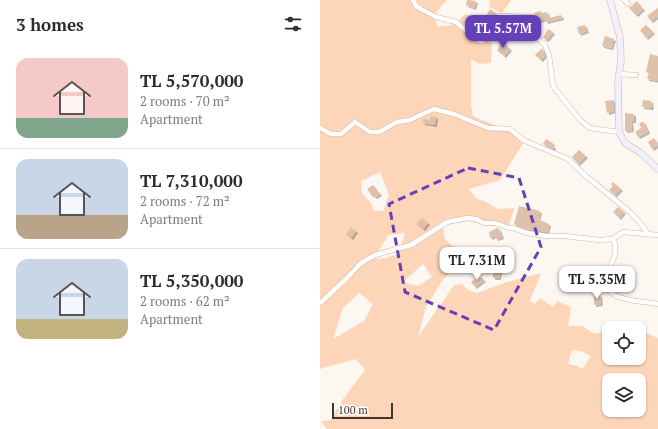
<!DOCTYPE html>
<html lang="en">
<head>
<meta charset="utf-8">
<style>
	:root { --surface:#fff; --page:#f7f7f7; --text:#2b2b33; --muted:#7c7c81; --line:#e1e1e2; --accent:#6640b8 }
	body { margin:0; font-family:"PT Serif",serif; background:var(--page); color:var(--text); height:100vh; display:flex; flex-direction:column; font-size:15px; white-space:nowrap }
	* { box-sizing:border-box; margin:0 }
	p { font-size:13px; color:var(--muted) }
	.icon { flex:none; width:22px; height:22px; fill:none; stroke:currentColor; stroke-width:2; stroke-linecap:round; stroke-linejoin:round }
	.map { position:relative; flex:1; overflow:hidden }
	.side { display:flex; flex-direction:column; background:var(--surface); width:320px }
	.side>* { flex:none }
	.tools { position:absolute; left:282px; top:321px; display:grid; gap:8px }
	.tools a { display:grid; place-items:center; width:44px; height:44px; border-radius:8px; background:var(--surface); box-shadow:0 1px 3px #0004; font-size:20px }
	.scale { position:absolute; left:12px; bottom:10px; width:61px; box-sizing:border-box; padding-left:4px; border:2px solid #40342b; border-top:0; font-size:11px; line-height:14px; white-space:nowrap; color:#40342b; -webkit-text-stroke:3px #fff; paint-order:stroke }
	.price { position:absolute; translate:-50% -34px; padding:0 9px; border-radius:8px; background:#fff; color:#222; font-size:13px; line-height:26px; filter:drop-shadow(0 1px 2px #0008) }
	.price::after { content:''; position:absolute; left:50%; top:24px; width:12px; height:9px; margin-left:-6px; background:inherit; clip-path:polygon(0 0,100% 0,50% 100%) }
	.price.selected { background:var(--accent); color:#fff }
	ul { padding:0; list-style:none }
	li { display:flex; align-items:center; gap:12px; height:100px; padding:0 16px }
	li+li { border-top:1px solid var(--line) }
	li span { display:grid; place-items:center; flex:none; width:112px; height:80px; border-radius:12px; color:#555 }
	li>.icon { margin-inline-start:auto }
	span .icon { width:48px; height:48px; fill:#fffc; stroke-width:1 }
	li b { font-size:17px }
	h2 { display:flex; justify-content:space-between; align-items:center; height:48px; padding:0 16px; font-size:17px }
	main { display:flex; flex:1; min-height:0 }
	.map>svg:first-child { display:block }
	.green { fill:#fdd5b8; fill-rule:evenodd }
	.building { fill:#dfc0aa; filter:url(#shadow) }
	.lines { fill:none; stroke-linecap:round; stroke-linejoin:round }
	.street-casing { stroke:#d3b59f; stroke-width:5.5 }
	.secondary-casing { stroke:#d3b59f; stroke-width:7 }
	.street { stroke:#fff; stroke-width:4.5 }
	.secondary { stroke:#f2f0fd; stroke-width:6 }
	.marked { fill:none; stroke:#6640b8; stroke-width:3; stroke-dasharray:8 5; stroke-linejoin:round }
</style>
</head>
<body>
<main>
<section class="side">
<h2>3 homes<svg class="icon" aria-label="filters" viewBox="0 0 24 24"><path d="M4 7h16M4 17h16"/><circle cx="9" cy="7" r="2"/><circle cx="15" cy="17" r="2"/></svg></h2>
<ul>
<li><span style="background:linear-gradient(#f6c9c9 75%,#7fa58c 0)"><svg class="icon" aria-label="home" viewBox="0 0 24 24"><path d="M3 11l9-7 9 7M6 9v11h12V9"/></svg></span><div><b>TL 5,570,000</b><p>2 rooms · 70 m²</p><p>Apartment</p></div></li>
<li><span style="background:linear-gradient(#c9d6e8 70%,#b9a48a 0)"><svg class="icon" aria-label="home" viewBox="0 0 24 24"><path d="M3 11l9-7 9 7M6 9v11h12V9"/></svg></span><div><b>TL 7,310,000</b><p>2 rooms · 72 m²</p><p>Apartment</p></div></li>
<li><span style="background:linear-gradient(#c9d6e8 75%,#c2b280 0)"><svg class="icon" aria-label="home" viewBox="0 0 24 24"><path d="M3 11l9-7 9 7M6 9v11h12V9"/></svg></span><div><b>TL 5,350,000</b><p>2 rooms · 62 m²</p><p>Apartment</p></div></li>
</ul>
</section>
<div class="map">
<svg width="338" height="429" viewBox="0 0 338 429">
	<defs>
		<filter id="shadow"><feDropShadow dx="2" dy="2" stdDeviation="0" flood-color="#0004"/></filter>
	</defs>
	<rect width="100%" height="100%" fill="#fdf7f2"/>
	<!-- green -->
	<g class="green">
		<path d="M0,0H127L113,16L118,26C132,27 136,24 145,14L161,19L160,28L172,39L171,63L159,64L151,59V105L153,116L193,133L204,142L180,180L149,189L157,199L164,201L178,209L194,208L189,226H168L149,221L129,224L123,228C123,243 132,242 137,252C138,255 139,259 139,262L122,281L106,307L98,337L134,285L142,284L148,290L157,293L187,282L221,273L210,301L215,304L220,298L233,307L237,301L251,307L248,326H262L275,334L289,330V358H319V336L322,338L323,332L338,338V429H7L1,421L11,420L23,399L45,370L36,359L0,369ZM60,172L69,195L63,211H54L51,203L42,193L41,181ZM85,233L78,254L66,258L54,259L68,235ZM103,264L112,277L98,286L83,282ZM39,293L53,304L44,321L13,339L23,308ZM252,350L260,351L271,356L262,369L258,366L248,364L250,356ZM289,380H319V410H289Z"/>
		<polygon points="170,0 191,0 182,13 169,7"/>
	</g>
	<!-- building -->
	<g class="building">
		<polygon points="147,0 156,1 154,8 146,5"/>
		<polygon points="317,1 323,9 316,15 309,8"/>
		<polygon points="338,8 338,16 331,21 327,16"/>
		<polygon points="170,9 177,14 177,18 175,22 166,16"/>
		<polygon points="221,11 222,13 227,12 229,18 241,15 242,18 226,22 225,19 217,22 214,13"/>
		<polygon points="265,25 267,31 259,34 257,27"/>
		<polygon points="326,25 333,32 326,38 320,30"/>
		<polygon points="228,29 233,32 227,40 223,38"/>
		<polygon points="285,36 294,39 291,48 282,46"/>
		<polygon points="183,42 190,49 184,56 177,50"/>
		<polygon points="222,48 225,55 221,60 215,55"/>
		<polygon points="330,54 338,56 338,81 327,79 329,73 326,72"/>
		<polygon points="294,100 294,111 287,113 285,101"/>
		<polygon points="323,100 331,101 332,108 322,107"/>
		<polygon points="305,113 314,114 314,121 311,121 312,130 305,131"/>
		<polygon points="111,116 116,117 115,125 103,123 103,119 110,120"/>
		<polygon points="324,122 328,132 318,137 315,132 321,128 319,123"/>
		<polygon points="334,138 338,145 332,149 328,142"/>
		<polygon points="226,139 233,143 232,145 234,147 233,149 223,144"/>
		<polygon points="259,150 266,156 258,164 252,157"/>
		<polygon points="293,182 301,189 295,195 289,190 293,186 291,184"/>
		<polygon points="53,185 60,194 55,197 53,195 52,196 47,189"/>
		<polygon points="199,206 220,211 218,219 229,224 227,232 208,229 194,224"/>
		<polygon points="298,207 304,212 299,218 293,212"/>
		<polygon points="102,218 108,223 103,229 96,224"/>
		<polygon points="31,227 36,231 31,238 26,234"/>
		<polygon points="177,228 179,229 182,237 176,239 175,236 170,238 169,232"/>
		<rect x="151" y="263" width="14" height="4"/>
		<polygon points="173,271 180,271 179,278 173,278"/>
		<polygon points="158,277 159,278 161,277 164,280 155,287 151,282"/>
		<polygon points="274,295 280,295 281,304 274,305"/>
	</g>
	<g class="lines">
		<defs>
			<g id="street">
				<polyline points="93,0 96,6 101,9 116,17 136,22 153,37 160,41 164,40 184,32 217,38 225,45 229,55 233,86 261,121 270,128 299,132"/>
				<polyline points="304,0 308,4"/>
				<polyline points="180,16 211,17 216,30 217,38"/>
				<polyline points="299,74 316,75"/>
				<polyline points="0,128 11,134 21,134 35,122 50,132 59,132 77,122 90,120 107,112 114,109 134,114 168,128 190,129 203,140 248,159 267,177 310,212 321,224 328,234"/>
				<path d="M338,235L303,232L293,239C301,252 288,271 281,282C294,303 317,300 338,304"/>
				<polyline points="0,303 26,279 41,263 55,255 91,245 127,222 147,218 156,219 164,223 175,223 189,228 193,228 207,233 226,236 244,236 280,240 293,239"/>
			</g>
			<polyline id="secondary" points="290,0 300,37 301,60 298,82 299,132 305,143 321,153 338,169"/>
		</defs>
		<!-- street casing -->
		<use href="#street" class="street-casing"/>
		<!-- secondary casing -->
		<use href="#secondary" class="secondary-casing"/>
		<!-- street -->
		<use href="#street" class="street"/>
		<!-- secondary -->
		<use href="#secondary" class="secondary"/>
	</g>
	<!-- marked area -->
	<path class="marked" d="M148,168L199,178L221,247L174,330L85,292L69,204Z"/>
</svg>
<div class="tools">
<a><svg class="icon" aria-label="locate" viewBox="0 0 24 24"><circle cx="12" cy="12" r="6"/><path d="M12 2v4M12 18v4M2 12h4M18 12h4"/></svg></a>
<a><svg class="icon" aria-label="layers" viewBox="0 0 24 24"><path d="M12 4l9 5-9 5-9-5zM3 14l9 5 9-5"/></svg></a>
</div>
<div class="scale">100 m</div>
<b class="price selected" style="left:183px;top:49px">TL 5.57M</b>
<b class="price" style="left:157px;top:281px">TL 7.31M</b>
<b class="price" style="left:277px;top:300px">TL 5.35M</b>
</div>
</main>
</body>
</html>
